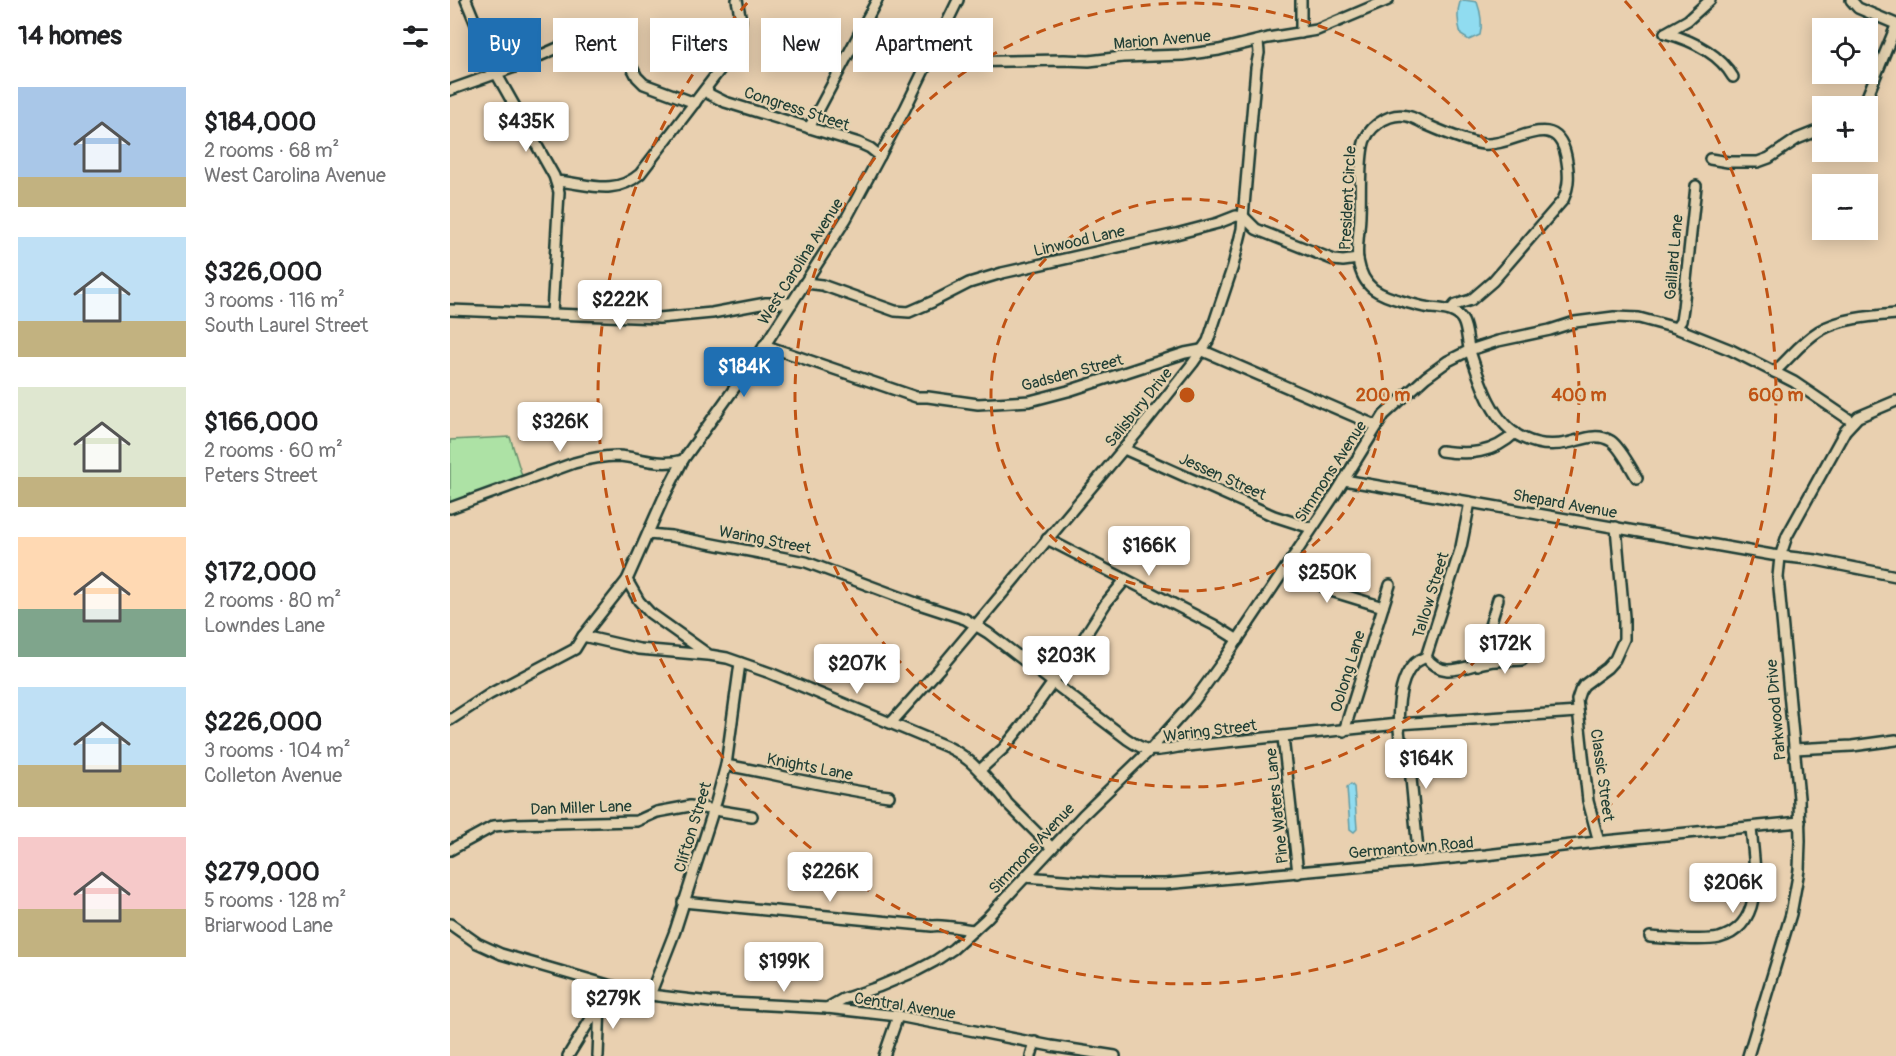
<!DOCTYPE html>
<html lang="en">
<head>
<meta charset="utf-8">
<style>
	:root { --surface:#fff; --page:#f6f6f6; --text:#202124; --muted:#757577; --accent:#1f6fb2 }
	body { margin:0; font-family:Pangolin,sans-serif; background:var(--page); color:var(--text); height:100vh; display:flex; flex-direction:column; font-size:22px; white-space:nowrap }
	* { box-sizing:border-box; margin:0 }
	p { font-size:20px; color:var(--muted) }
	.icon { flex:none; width:33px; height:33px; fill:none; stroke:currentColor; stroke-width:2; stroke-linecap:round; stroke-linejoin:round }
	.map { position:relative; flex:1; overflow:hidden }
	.panel { display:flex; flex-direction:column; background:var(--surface); width:450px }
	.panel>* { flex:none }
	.guide { position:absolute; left:18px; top:18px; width:570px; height:54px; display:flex; gap:12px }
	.tools { position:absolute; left:1362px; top:18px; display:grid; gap:12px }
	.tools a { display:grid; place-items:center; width:66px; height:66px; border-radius:0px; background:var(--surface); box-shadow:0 3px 15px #0003; font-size:30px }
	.price { position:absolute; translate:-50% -51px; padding:0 14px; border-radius:6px; background:#fff; color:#222; font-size:20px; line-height:39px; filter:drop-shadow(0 2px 3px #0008) }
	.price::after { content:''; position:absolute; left:50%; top:36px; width:18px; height:14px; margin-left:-9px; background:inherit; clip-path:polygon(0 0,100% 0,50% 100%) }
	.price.current { background:var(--accent); color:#fff }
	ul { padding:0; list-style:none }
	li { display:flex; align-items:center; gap:18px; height:150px; padding:0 18px }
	li span { display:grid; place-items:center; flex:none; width:168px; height:120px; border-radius:0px; color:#555 }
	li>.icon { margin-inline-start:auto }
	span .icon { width:72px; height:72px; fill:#fffc; stroke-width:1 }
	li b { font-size:26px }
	h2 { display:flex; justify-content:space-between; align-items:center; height:72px; padding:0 18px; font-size:26px }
	.tag { padding:0 21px; border-radius:0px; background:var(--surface); box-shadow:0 3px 15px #0003; font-size:21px; line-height:54px }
	.tag.current { background:var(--accent); color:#fff }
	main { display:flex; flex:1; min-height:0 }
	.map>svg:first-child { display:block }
	.green { fill:#ade2a5; stroke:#66906c; stroke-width:1.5 }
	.water { fill:#90dcf0; stroke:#639ca5; stroke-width:1.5 }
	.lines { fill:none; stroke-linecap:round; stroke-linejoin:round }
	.minor-casing { stroke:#1f3d34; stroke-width:14 }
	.minor { stroke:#e4d2b0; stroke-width:9 }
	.ring { fill:none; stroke:#c05314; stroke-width:3; stroke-dasharray:10 8 }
	.labels { text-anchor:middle; stroke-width:4.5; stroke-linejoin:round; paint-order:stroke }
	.street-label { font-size:16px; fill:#1f3d34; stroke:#e4d2b0 }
	.centre { fill:#c05314; stroke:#e4d2b0; stroke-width:3 }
	.ring-label { font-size:18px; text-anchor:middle; font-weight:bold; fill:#c05314; stroke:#e4d2b0; stroke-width:4.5; stroke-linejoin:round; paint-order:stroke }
</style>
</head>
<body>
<main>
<section class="panel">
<h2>14 homes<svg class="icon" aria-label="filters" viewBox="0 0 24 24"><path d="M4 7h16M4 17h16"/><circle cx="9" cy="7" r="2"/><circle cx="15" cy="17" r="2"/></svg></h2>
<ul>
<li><span style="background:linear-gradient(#a9c7e8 75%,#c2b280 0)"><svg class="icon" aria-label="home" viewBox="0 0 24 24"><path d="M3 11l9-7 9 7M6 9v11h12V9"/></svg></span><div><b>$184,000</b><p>2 rooms · 68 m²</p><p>West Carolina Avenue</p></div></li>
<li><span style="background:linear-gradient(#bfe0f5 70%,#c2b280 0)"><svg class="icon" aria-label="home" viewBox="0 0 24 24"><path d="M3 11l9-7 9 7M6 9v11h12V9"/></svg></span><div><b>$326,000</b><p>3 rooms · 116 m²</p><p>South Laurel Street</p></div></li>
<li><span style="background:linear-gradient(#dfe7d0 75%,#c2b280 0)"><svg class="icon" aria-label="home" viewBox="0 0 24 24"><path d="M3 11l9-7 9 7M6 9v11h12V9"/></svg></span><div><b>$166,000</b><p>2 rooms · 60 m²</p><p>Peters Street</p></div></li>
<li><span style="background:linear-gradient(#ffd9b3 60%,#7fa58c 0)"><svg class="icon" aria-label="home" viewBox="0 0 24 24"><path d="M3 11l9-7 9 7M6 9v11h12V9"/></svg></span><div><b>$172,000</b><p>2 rooms · 80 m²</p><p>Lowndes Lane</p></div></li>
<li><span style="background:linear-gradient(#bfe0f5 65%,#c2b280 0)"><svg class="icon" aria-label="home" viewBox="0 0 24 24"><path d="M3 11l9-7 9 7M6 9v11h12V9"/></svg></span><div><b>$226,000</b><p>3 rooms · 104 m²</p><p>Colleton Avenue</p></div></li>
<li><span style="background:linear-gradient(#f6c9c9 60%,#c2b280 0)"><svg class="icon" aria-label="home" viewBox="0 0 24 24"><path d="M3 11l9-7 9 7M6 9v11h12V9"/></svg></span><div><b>$279,000</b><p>5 rooms · 128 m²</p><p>Briarwood Lane</p></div></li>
</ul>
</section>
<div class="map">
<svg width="1446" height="1056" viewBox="0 0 1446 1056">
	<rect width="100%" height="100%" fill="#e9d0b0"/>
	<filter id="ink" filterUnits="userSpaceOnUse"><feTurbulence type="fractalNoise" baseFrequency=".0167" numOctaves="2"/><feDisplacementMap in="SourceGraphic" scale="12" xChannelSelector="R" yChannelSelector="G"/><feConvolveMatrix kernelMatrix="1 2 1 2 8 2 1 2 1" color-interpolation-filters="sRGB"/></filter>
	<g filter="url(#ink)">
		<!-- green -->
		<polygon class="green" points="60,437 73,479 0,504 0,440"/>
		<!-- water -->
		<g class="water">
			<path d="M1014,0L1027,2C1031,13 1033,23 1030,35L1019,40L1011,35C1008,24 1006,13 1010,2Z"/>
			<polygon points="901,784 904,787 907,829 904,832 900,829 897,787"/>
		</g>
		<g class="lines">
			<defs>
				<g id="minor">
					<polyline points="16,0 46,73 104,176 109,192 102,314"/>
					<polyline points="851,0 851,33"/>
					<polyline points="1401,0 1408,8 1446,24"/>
					<path d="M1215,33C1241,40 1269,53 1283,77"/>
					<polyline points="1215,33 1238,20 1260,0"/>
					<polyline points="481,58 502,62 614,60 639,61 673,57 733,55 769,50 818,38 867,30 938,0"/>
					<polyline points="257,89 259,94 275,102 409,143 420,148 430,156"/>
					<polyline points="0,90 62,68 119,43 149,34 157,34 164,37 170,45 187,77 194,84 245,103"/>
					<polyline points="1411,106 1417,97 1446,26"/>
					<polyline points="359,128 427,0"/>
					<polyline points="1260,159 1278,162 1308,162 1319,158 1347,139 1372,129"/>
					<path d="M106,181C137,183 163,197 190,174L272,67L288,40L291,20L287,0"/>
					<polyline points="356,283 372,285 445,311 459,312 482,302 519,283 552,273 726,234 768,223 786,216 794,217 806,229 813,232 884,260 893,261 908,259"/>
					<polyline points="0,310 209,318 262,313 316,303 342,303"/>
					<path d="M1000,311L1005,305L1021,300L1043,281L1113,200C1120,185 1119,172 1116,156C1106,107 1064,147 1033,144C1017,142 993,132 977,125C970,122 964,117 957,116C938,112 916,128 913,147C909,169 911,192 910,214C910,229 906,245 908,260C913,289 929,295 955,302C963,304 972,307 981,308C992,309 1008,310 1013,321C1017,329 1017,339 1019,348C1029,379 1042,424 1073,438C1087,445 1102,446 1117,443C1132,440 1146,432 1161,441C1170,447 1181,468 1187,478"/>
					<polyline points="1226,328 1231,321 1233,308 1246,186"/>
					<polyline points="314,345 466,397 478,397 528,404 580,401 618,391 735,353 751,350 927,426"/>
					<path d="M1324,372C1339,359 1351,342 1369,331C1391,318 1421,316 1446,314"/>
					<polyline points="674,449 824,516 861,528"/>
					<path d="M991,451C1019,455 1043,454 1065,433"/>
					<polyline points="894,480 1322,555 1366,560 1446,576"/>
					<path d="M0,508L124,463C138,459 152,456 167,456C191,457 208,467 233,460"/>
					<path d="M198,534L221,536L356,562L466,603L515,619L538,633L677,739C697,753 704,752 728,747L948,724L1128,712"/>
					<polyline points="597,539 764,625 788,640"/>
					<polyline points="838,566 881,591 933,607"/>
					<path d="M177,580L189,601L200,613L259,655L277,658L320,673L493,745C516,754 529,770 545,788C549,793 554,797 557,803L602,848"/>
					<polyline points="133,636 189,649 257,655"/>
					<path d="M976,657C993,681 1016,665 1038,662C1049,660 1061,661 1072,660"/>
					<polyline points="1028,665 1048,599"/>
					<polyline points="0,720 40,694 125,649 133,636 177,580 213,499 233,460 311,351 396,219 455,109 508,0"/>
					<polyline points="441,723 490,668 696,422 743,363 758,341 783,266 792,229 806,68 809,53 808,41"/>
					<polyline points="894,731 940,585"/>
					<polyline points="833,737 848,873"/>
					<polyline points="1344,749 1402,746 1446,740"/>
					<path d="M276,765C330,775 384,789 439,796"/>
					<polyline points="530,770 554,748 571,727 626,650 656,603 675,580"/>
					<polyline points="1149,842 1138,801 1127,700 1130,691 1134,685 1157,668 1165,659 1174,639 1174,617 1166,527"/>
					<polyline points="0,850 44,826 65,824 187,821 207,812 240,806 302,816"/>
					<path d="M969,861L958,747L950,739C947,716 947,682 964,664C967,661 972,659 976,657L1011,547L1020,502"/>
					<polyline points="575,877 666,884 715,884 1036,855 1155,841 1350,822"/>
					<path d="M233,902L482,926C492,924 513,929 524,930"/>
					<polyline points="0,924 27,943 51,954 158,985 200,995 260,1002 377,1008 448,1016 601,1046 665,1056"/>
					<path d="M1200,937C1219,938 1252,942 1269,938C1317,925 1304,864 1301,828"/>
					<polyline points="200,995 225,931 266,802 276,765 290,663"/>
					<polyline points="377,1008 393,999 428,987 466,971 485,961 503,949 536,919 633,815 699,751 744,701 776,657 886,493 934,415 976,377 998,361 1020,350 1048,341 1100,330 1125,322 1164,317 1189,318 1226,328 1281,350 1344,382 1403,422"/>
					<polyline points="118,1056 161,986"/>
					<polyline points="148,1056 150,1004"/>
					<polyline points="434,1056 448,1016"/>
					<polyline points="581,1056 585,1042"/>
					<polyline points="1298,1056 1341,914 1349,870 1350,841 1349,798 1328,577 1330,557 1337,536 1395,431 1408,417 1446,401"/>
				</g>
			</defs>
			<!-- minor casing -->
			<use href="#minor" class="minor-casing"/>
			<!-- minor -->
			<use href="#minor" class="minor"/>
		</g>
	</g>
	<!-- distance rings -->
	<g class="ring">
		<circle cx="737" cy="395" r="196"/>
		<circle cx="737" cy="395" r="392"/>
		<path d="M1175 1A589 589 0 1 1 299 1"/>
	</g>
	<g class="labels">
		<!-- street labels -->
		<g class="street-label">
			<text transform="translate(712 39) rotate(-5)" y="6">Marion Avenue</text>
			<text transform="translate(347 108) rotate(18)" y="6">Congress Street</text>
			<text transform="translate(897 198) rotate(-87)" y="6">President Circle</text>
			<text transform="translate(629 240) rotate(-13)" y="6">Linwood Lane</text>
			<text transform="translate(1223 257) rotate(-85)" y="6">Gaillard Lane</text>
			<text transform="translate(350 261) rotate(-58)" y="6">West Carolina Avenue</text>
			<text transform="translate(622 372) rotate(-15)" y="6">Gadsden Street</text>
			<text transform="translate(688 407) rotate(-51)" y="6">Salisbury Drive</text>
			<text transform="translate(880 471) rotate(-57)" y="6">Simmons Avenue</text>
			<text transform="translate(773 476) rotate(24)" y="6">Jessen Street</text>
			<text transform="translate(1115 503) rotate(10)" y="6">Shepard Avenue</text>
			<text transform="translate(315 539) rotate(11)" y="6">Waring Street</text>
			<text transform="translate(980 595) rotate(-73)" y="6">Tallow Street</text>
			<text transform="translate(897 671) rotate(-73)" y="6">Oolong Lane</text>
			<text transform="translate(1325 710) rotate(-95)" y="6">Parkwood Drive</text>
			<text transform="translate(760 730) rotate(-7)" y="6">Waring Street</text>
			<text transform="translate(360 766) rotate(11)" y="6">Knights Lane</text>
			<text transform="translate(1153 775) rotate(82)" y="6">Classic Street</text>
			<text transform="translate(826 806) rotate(-96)" y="6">Pine Waters Lane</text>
			<text transform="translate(131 807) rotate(-2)" y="6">Dan Miller Lane</text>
			<text transform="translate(242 827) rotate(-73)" y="6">Clifton Street</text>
			<text transform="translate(961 847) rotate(-5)" y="6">Germantown Road</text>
			<text transform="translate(581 848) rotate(-47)" y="6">Simmons Avenue</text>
			<text transform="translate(455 1005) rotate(9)" y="6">Central Avenue</text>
		</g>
	</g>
	<circle cx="737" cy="395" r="9" class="centre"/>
	<g class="ring-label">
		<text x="933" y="401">200 m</text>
		<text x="1129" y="401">400 m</text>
		<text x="1326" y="401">600 m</text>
	</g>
</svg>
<div class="tools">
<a><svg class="icon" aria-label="locate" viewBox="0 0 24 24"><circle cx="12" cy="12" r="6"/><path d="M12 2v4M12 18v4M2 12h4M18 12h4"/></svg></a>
<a>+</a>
<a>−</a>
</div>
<b class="price" style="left:76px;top:153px">$435K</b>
<b class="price" style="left:170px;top:331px">$222K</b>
<b class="price current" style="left:294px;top:398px">$184K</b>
<b class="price" style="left:110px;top:453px">$326K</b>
<b class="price" style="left:699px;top:577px">$166K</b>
<b class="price" style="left:877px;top:604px">$250K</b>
<b class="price" style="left:1055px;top:675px">$172K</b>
<b class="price" style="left:616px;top:687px">$203K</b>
<b class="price" style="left:407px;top:695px">$207K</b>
<b class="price" style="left:976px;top:790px">$164K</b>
<b class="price" style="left:380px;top:903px">$226K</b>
<b class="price" style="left:1283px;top:914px">$206K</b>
<b class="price" style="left:334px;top:993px">$199K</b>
<b class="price" style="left:163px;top:1030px">$279K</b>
<div class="guide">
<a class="tag current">Buy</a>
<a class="tag">Rent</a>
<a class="tag">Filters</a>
<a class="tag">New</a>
<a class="tag">Apartment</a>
</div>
</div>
</main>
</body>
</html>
